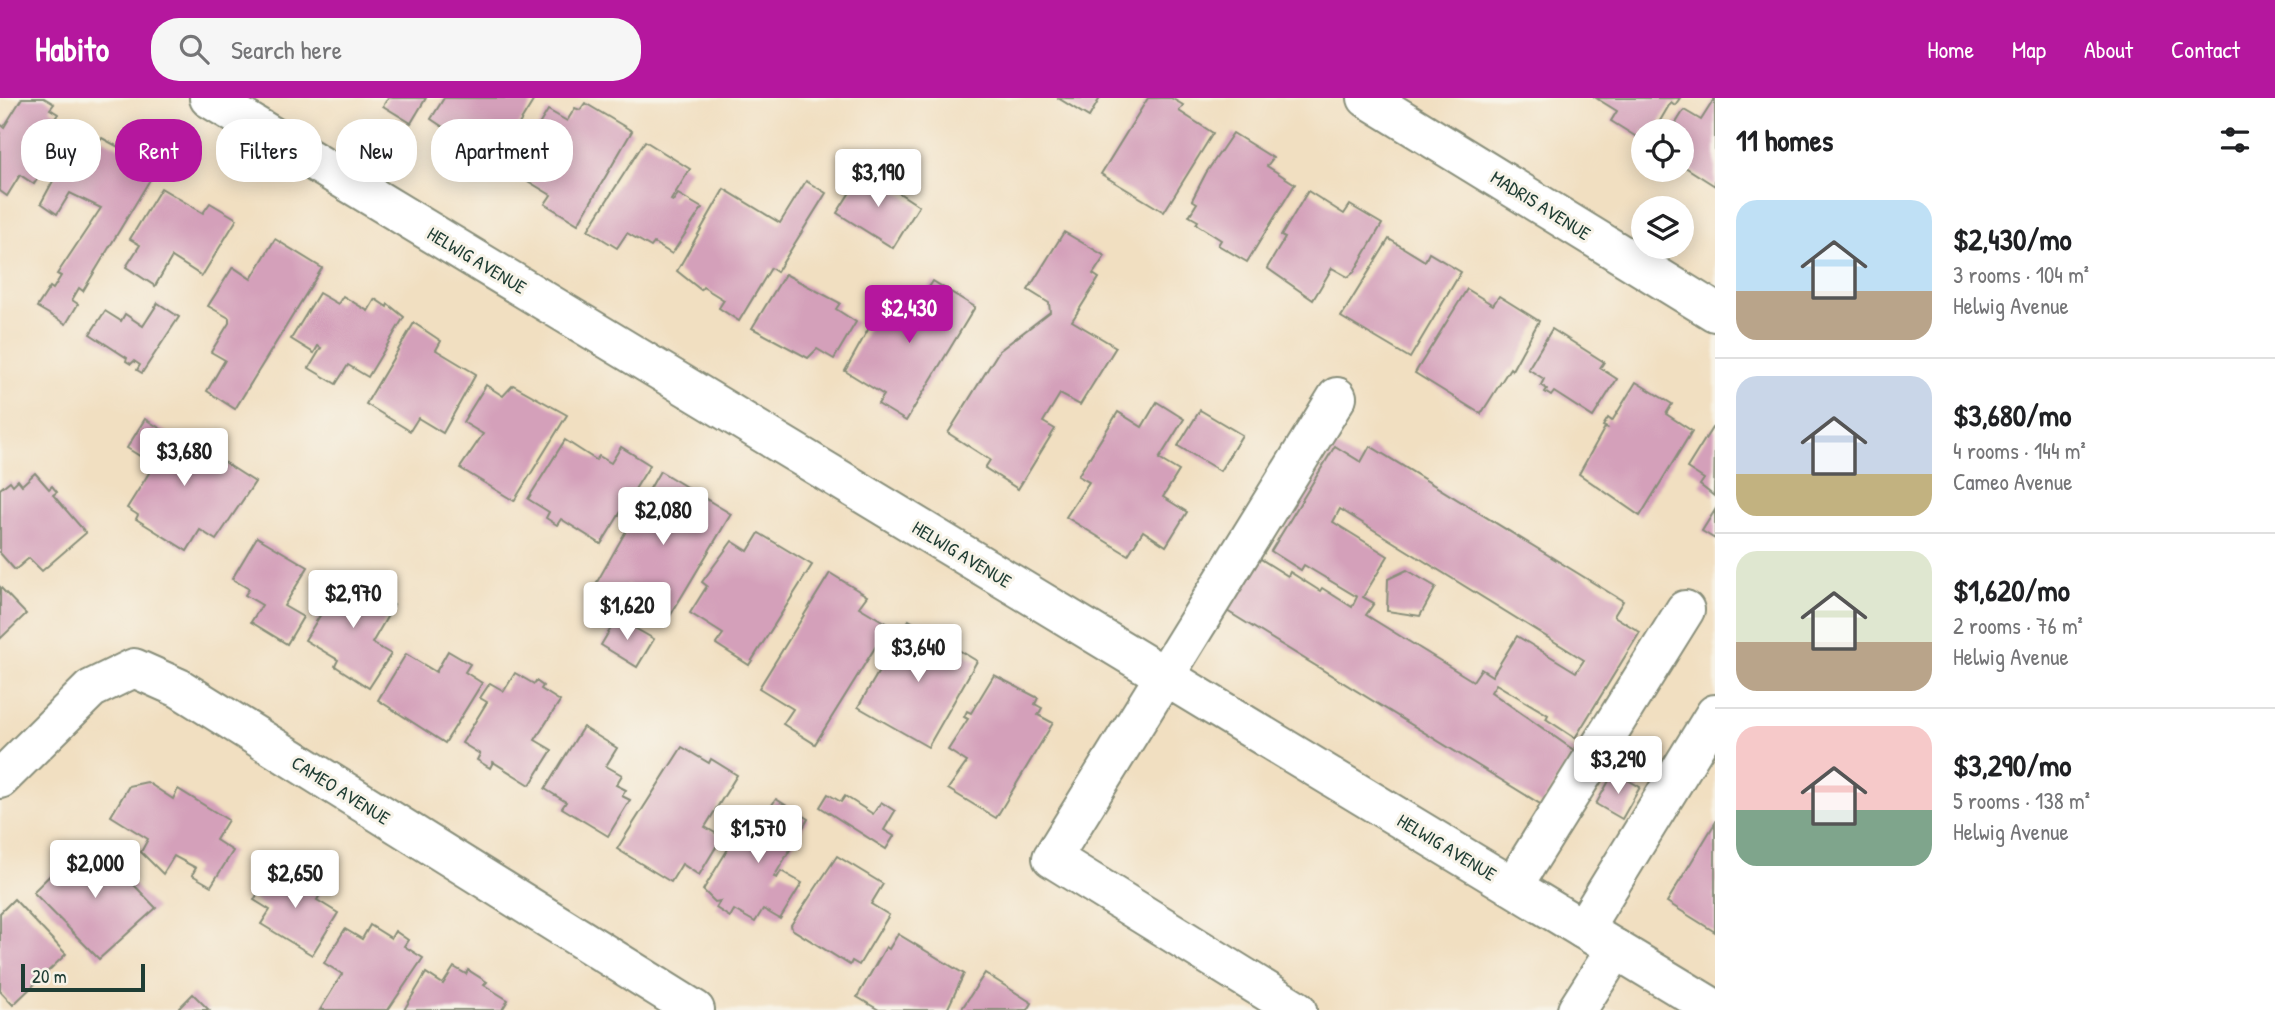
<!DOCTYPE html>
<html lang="en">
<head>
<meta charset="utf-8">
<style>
	:root { --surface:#fff; --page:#f6f6f6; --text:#202124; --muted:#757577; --line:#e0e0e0; --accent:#b5179e }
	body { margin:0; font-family:"Patrick Hand",sans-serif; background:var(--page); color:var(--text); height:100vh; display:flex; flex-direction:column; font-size:26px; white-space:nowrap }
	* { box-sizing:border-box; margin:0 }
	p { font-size:23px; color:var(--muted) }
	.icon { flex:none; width:38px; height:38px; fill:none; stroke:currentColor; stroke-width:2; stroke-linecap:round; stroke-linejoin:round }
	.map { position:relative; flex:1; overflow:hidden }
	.side { display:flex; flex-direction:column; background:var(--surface); width:560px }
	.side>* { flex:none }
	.hud { position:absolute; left:21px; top:21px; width:665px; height:63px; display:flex; gap:14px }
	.tools { position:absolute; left:1631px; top:21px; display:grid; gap:14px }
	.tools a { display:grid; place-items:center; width:63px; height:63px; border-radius:50%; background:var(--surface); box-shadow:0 4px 18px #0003; font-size:35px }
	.scale { position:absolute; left:21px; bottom:18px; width:124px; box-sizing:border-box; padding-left:7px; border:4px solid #1f3d34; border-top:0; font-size:19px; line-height:24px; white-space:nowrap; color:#1f3d34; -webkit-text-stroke:5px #f7f3e8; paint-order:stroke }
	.price { position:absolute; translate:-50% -60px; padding:0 16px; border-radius:7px; background:#fff; color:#222; font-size:23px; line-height:46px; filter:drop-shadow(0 2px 4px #0008) }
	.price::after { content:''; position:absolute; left:50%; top:42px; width:21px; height:16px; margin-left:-10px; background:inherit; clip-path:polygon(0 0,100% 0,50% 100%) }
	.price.active { background:var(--accent); color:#fff }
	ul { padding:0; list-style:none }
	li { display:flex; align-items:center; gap:21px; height:175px; padding:0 21px }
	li+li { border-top:2px solid var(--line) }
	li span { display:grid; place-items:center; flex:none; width:196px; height:140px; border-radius:21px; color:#555 }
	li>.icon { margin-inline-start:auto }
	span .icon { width:84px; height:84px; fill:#fffc; stroke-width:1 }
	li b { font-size:30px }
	h2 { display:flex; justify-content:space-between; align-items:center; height:84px; padding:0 21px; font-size:30px }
	.tag { padding:0 24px; border-radius:28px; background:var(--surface); box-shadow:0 4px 18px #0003; font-size:24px; line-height:63px }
	.tag.active { background:var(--accent); color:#fff }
	header { display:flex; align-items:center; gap:42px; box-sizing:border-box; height:98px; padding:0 35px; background:var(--accent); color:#fff }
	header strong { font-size:33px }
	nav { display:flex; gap:38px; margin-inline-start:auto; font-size:24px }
	.search { width:490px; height:63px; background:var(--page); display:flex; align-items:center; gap:18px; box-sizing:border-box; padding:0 24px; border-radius:28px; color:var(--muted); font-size:26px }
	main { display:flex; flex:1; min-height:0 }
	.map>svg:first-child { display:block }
	.building { fill:#d4a0ba; fill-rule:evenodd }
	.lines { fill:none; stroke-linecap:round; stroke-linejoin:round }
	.minor-casing { stroke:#888e7a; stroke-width:42 }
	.minor { stroke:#fff; stroke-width:38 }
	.labels { text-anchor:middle; stroke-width:6; stroke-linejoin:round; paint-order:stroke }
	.street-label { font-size:19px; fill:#1f3d34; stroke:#f7f3e8 }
</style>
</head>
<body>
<header>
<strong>Habito</strong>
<div class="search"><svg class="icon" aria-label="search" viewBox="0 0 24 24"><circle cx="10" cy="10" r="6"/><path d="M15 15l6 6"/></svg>Search here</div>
<nav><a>Home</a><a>Map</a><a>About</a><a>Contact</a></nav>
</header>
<main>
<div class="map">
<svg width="1715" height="912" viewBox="0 0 1715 912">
	<rect width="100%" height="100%" fill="#f7f3e8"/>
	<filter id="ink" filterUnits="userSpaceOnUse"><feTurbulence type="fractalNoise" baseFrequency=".0143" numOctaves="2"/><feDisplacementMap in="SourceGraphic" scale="14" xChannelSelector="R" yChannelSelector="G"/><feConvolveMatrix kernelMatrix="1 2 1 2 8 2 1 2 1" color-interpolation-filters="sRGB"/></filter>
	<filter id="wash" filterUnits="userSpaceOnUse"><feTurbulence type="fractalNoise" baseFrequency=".00686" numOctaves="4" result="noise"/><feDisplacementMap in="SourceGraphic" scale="28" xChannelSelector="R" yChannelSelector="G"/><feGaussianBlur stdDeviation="1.57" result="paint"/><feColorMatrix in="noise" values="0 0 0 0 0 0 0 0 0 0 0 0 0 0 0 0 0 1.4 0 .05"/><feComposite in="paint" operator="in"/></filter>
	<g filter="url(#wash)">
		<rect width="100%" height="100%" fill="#f1dfc1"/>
		<g id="blocks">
			<!-- building -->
			<g class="building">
				<polygon points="22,0 44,0 54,6 50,11 58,16 54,22 69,31 34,86 20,77 7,98 0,93 0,26 4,29"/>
				<polygon points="388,0 426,0 411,25 383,8"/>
				<polygon points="444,0 535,0 490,73 445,46 452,35 431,21"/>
				<polygon points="1058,0 1100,0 1089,19"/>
				<polygon points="1148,0 1171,0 1183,7 1179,13 1213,35 1164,114 1101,76"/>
				<polygon points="1596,0 1680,0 1675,7 1671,4 1654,33 1643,33 1643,43 1611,23 1617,13"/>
				<polygon points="1715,0 1715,88 1682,67 1682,33 1671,33 1684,12 1701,22"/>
				<polygon points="585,5 632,33 578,126 545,106 551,97 511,73 548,12 567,23 575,10 580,12"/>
				<polygon points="1233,35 1273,60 1267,68 1295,86 1247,164 1218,147 1221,142 1196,126 1198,123 1189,118 1197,105 1192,102 1206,75"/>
				<polygon points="77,39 93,50 102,40 157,70 83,193 79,190 72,202 78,206 66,226 37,209 50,189 53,191 61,178 57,176 101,110 70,95 57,116 41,105"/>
				<polygon points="645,43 690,71 671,102 673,103 678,96 702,110 672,156 654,145 651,149 627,135 617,150 588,132"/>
				<polygon points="864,72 919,108 893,150 837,115"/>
				<polygon points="806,83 826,95 777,174 771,170 739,223 719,210 724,202 703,189 701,192 677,173 724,91 780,125"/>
				<polygon points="161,90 203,115 210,105 237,121 202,178 172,159 155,188 126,169 140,147 130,141"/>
				<polygon points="1308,93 1344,116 1350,107 1382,126 1354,174 1348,179 1332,170 1313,202 1267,170 1285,140 1281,138"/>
				<polygon points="1064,134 1105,158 1093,176 1099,180 1072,223 1116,249 1080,307 1060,296 1043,324 1055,331 1018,391 985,370 990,362 948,335 999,253 1050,214 1049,205 1028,192"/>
				<polygon points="275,141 322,170 235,311 207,293 225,262 211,254 229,225 229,220 208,208 233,169 251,181"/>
				<polygon points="1389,141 1425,163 1429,155 1461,174 1410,260 1341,219"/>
				<polygon points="785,176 840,205 836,211 856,224 834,261 817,251 808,260 752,230"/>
				<polygon points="933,183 975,209 906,323 878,306 884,297 845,273 879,212 881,214 896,188 920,203"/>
				<polygon points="1467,191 1493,207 1499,198 1539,223 1512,272 1510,270 1481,316 1415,275"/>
				<polygon points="319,195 338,206 343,198 368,213 375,201 387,209 388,206 404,219 368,279 348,267 336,286 309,270 321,250 318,248 314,255 291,241"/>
				<polygon points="158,205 179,219 142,275 137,272 140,267 134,263 131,266 126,263 127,260 90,236 105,213 121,223 125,216 143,228"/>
				<polygon points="414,225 441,243 436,252 476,276 443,335 418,320 410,333 366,306"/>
				<polygon points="1552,231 1604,264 1600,270 1617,281 1593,319 1554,294 1551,298 1545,294 1547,291 1541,287 1544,281 1528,271"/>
				<polygon points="1636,284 1672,306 1666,316 1692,333 1640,418 1579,376 1604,331 1607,330 1603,328 1608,320 1612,323"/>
				<polygon points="486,287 503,298 513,287 567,317 514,403 460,370 483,336 463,324"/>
				<polygon points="1157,304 1184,321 1159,361 1179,373 1163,399 1187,414 1166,448 1143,433 1128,457 1066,419 1089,384 1078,378 1118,314 1142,329"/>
				<polygon points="1200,312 1242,337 1220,373 1178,348"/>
				<polygon points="145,321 213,363 216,359 255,384 216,442 200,432 187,453 136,421 138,417 127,410 154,367 127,350"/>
				<polygon points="1712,330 1715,332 1714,398 1700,387 1704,381 1687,370"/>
				<polygon points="565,342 596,362 599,358 611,365 621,349 650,367 601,446 561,421 557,427 546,420 549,414 528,401"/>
				<path d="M1335,348L1361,364L1370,348L1623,503L1614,518L1640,534L1575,640L1546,621L1548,617L1496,586L1491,594L1575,653L1542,707L1227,513L1259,460L1288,478L1290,474L1320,493L1322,490L1352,509L1357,499L1304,467L1301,472L1271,453ZM1340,411L1584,562L1576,574L1517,538L1492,578L1481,571L1473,583L1366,517L1374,505L1363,499L1388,458L1333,424Z"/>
				<polygon points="660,373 731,416 664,528 636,511 645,497 627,486 616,504 593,491"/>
				<polygon points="35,375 49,391 52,388 57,394 53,397 86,435 42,473 29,460 15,472 0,455 0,391 10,383 13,387 18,382 22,387"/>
				<polygon points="1715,412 1715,441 1702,433"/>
				<polygon points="759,435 812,467 749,567 716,546 723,536 690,515 707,488 702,484 732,443 748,453"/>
				<polygon points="257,439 308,469 284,508 303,519 287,546 251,524 262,507 245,497 249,491 232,481"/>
				<polygon points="1407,472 1436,489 1420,518 1387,513 1388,481"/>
				<polygon points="346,475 394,507 372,545 391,556 369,590 335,568 338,562 305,542"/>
				<polygon points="830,475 867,498 859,509 889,527 815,646 783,626 793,611 759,590"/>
				<polygon points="0,489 26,516 0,541"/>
				<polygon points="617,520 654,541 637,569 601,547"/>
				<polygon points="909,522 977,563 928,649 858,609"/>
				<polygon points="448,553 470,566 465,574 482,585 445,645 378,602 406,556 436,574"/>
				<polygon points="515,575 534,586 536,583 543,588 541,591 560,603 535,642 552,652 530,687 493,664 490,670 477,662 480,656 462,645 487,604 480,600 490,585 504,593"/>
				<polygon points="994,577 1038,600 1035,606 1042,610 1038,617 1053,625 996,720 948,691 967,664 948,652 968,621 964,619 967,613 971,615"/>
				<polygon points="583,629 617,650 606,668 622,677 616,687 626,692 622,698 630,702 608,738 562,710 566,704 545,691"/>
				<polygon points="682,649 709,665 711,661 737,677 705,729 722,739 699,777 682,766 671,784 617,751"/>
				<polygon points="1614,674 1640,689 1622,721 1596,706"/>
				<polygon points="147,684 173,701 178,691 228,722 216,742 233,753 211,788 192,777 196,770 174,758 163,776 141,754 148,741 111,718 129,688"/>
				<polygon points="828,696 841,704 845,698 873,716 881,704 895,713 884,732 894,738 886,751 820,709"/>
				<polygon points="776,701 808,721 774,779 777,780 781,773 802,785 780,821 763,811 755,824 734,812 730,819 716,810 720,803 715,804 703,792 753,710 765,717"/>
				<polygon points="1715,725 1715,834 1667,804"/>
				<polygon points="94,745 156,810 99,861 33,794 72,756 77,762"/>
				<polygon points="837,758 883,786 871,806 889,817 859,867 852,863 850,867 792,831 791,827"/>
				<polygon points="275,767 321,795 317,802 338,815 312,857 261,826 270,812 254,802"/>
				<polygon points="14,801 66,856 13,907 0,893 0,815"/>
				<polygon points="370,827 391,840 395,833 408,842 404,848 423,860 388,912 320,912 342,876 324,865 345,831 362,841"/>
				<polygon points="898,836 964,876 947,912 879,912 857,899 886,849 889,851"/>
				<polygon points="454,869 466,876 468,872 487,884 484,887 508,902 502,912 404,912 426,875 443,886"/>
				<polygon points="985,875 1032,905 1028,912 961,912"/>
				<polygon points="193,896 209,912 177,912"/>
			</g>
		</g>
	</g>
	<g filter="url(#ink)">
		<use href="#blocks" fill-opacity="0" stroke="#888e7a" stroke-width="2"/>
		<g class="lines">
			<defs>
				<g id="minor">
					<polyline points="209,0 1715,911"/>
					<polyline points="1367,0 1715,214"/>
					<polyline points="0,681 91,591 134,570 179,590 695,912"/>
					<polyline points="1513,788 1685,512"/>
					<polyline points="1583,831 1715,616"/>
					<polyline points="1297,912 1052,760 1337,299"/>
					<polyline points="1577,912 1616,851"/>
				</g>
			</defs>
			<!-- minor casing -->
			<use href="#minor" class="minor-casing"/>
			<!-- minor -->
			<use href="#minor" class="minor"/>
		</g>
	</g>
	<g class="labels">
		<!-- street labels -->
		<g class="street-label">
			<text transform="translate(1541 107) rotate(32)" y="7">MADRIS AVENUE</text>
			<text transform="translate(477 162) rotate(31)" y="7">HELWIG AVENUE</text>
			<text transform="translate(962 456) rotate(31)" y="7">HELWIG AVENUE</text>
			<text transform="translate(341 692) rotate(32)" y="7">CAMEO AVENUE</text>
			<text transform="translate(1447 749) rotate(31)" y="7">HELWIG AVENUE</text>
		</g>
	</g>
</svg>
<div class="tools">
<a><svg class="icon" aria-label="locate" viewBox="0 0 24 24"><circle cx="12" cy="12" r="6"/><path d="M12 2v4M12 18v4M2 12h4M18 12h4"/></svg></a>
<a><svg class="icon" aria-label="layers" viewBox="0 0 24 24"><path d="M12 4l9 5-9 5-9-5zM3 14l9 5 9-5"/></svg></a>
</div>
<div class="scale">20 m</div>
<b class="price" style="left:878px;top:111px">$3,190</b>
<b class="price active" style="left:909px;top:247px">$2,430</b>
<b class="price" style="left:184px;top:390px">$3,680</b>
<b class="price" style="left:663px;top:449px">$2,080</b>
<b class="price" style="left:353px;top:532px">$2,970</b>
<b class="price" style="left:627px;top:544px">$1,620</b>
<b class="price" style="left:918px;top:586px">$3,640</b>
<b class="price" style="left:1618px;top:698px">$3,290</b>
<b class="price" style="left:758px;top:767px">$1,570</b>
<b class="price" style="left:95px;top:802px">$2,000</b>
<b class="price" style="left:295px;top:812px">$2,650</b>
<div class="hud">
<a class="tag">Buy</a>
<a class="tag active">Rent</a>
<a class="tag">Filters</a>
<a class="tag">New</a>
<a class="tag">Apartment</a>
</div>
</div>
<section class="side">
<h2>11 homes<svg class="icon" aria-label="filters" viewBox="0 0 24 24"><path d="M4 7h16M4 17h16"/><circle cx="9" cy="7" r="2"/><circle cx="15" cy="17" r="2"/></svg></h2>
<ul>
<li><span style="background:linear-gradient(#bfe0f5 65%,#b9a48a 0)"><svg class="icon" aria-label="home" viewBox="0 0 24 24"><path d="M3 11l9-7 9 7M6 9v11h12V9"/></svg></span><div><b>$2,430/mo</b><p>3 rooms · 104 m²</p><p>Helwig Avenue</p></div></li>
<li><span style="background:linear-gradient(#c9d6e8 70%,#c2b280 0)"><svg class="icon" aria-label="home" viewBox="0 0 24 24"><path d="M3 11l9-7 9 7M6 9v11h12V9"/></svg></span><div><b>$3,680/mo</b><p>4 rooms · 144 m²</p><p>Cameo Avenue</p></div></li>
<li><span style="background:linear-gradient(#dfe7d0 65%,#b9a48a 0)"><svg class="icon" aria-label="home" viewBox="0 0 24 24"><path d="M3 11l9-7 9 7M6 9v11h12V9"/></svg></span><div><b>$1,620/mo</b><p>2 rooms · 76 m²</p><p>Helwig Avenue</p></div></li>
<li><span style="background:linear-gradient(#f6c9c9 60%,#7fa58c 0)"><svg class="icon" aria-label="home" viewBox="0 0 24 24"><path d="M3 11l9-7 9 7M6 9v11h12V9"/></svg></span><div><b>$3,290/mo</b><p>5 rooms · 138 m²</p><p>Helwig Avenue</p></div></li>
</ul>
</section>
</main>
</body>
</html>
